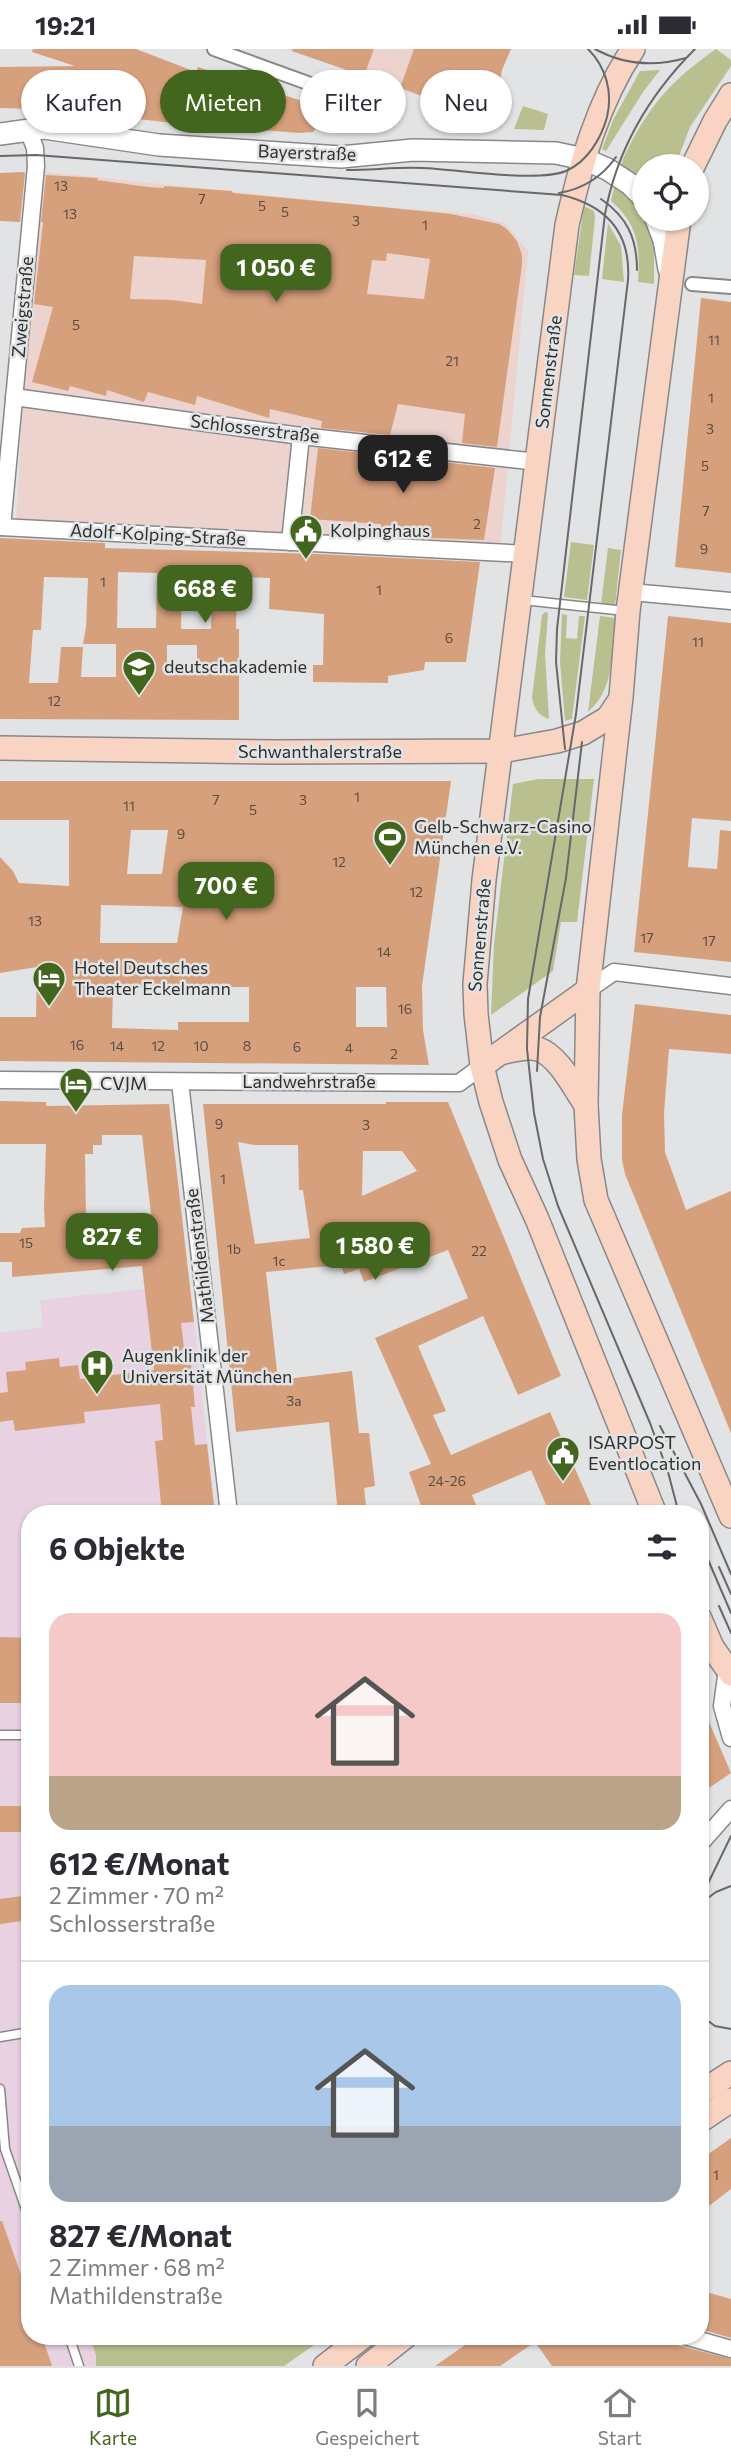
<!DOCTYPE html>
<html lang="de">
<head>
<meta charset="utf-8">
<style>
	:root { --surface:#fff; --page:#f2f2f3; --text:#2b2b33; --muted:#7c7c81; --line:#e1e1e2; --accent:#42661e }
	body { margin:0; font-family:Commissioner,sans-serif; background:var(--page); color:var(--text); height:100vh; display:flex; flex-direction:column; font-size:26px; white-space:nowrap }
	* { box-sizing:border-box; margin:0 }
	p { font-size:23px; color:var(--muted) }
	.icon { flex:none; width:38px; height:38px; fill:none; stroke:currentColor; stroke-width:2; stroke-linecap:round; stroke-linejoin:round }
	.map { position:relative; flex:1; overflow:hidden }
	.details { position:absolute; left:21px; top:1456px; width:688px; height:840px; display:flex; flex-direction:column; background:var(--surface); border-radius:28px; box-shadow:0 2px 5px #0004 }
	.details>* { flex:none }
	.banner { position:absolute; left:21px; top:21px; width:690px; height:63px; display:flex; gap:14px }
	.fabs { position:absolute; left:632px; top:105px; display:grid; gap:14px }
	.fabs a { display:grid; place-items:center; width:77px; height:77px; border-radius:50%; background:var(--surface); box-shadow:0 2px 5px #0004; font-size:35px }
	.price { position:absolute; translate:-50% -60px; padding:0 16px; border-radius:14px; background:var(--accent); color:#fff; font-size:23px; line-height:46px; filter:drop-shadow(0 2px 4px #0008) }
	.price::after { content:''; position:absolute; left:50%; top:42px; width:21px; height:16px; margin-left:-10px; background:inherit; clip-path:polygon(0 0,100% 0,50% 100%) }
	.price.current { background:#222; color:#fff }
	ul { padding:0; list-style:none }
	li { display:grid; align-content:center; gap:14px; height:371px; padding:0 28px }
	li+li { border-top:2px solid var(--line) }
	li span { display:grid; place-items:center; height:217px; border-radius:21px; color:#555 }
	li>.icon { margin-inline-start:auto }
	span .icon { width:126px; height:126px; fill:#fffc; stroke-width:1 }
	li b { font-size:30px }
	h2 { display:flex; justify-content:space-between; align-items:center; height:84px; padding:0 28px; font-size:30px }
	.tag { padding:0 24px; border-radius:32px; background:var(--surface); box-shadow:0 2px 5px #0004; font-size:24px; line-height:63px }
	.tag.current { background:var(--accent); color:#fff }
	.status { display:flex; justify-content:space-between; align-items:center; height:49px; padding:0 35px; background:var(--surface); direction:ltr }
	.status svg { height:19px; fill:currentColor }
	.dock { display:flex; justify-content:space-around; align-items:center; height:98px; border-top:2px solid var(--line); background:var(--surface); font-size:19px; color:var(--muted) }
	.dock a { display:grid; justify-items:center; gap:4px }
	.dock .current { color:var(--accent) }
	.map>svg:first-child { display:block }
	.commercial { fill:#edd3ce }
	.education { fill:#e8d2e1 }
	.green { fill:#babf8f }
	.building { fill:#d7a07d; fill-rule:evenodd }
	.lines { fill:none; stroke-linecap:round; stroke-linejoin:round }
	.service-casing { stroke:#88888a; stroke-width:11 }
	.pedestrian-casing { stroke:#88888a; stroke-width:16 }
	.minor-casing { stroke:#88888a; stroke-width:19 }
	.tertiary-casing { stroke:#88888a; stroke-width:24 }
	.secondary-casing { stroke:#88888a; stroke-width:26 }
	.service { stroke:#fff; stroke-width:8 }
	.pedestrian { stroke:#fff; stroke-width:12 }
	.minor { stroke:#fff; stroke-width:16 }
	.tertiary { stroke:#fff; stroke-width:21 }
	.secondary { stroke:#fad4c3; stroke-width:23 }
	.tram { stroke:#676869; stroke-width:2 }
	.labels { text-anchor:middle; stroke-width:5; stroke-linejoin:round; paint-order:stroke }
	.number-label { font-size:14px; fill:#594c43 }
	.street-label { font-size:18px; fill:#2f3030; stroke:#e2e3e5 }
	.poi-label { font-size:18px; fill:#2f3030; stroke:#e2e3e5; text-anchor:start }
</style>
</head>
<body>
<div class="status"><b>19:21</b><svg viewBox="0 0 49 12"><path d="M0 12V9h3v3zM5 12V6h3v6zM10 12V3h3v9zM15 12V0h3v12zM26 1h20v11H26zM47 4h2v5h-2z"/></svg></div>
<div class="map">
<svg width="731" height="2317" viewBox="0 0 731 2317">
	<rect width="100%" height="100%" fill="#e2e3e5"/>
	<!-- commercial -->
	<g class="commercial">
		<polygon points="285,0 511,0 502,20 493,72"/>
		<polygon points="37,122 359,156 473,165 506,175 528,202 500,501 16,471"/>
	</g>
	<!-- education -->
	<polygon class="education" points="190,1235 215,1465 30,1465 30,2287 89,2287 96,2306 96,2317 0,2317 0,1284 43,1278 40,1251"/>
	<!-- green -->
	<g class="green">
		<path d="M716,0L731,11V17L690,78L675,117H644V134L621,118C623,107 629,98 634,88C657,47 678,27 716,0Z"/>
		<polygon points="660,21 643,43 606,102 602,100 613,71 640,22"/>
		<polygon points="523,57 548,65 544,81 514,80"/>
		<path d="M615,135C626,145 642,155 644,170H647L654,190V235L638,233C640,198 639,176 611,152Z"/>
		<polygon points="584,157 594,162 595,169 589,227 574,226"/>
		<polygon points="608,174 621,197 624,233 602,230"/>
		<polygon points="571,493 594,496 587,551 564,548"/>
		<polygon points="608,499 621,501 615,557 601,555"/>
		<path d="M545,563L548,564L545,605L549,670C539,667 534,660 532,649L542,566Z"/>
		<polygon points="562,565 567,566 566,589 577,590 579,567 585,567 572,670 565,672 560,613"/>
		<path d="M600,567L615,569C611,603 616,639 588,663Z"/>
		<polygon points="538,730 594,730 577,873 561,873 553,922 491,966 494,895 513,735"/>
		<polygon points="89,2287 327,2287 284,2317 96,2317 96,2306"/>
	</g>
	<!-- building -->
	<g class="building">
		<polygon points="33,0 136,0 196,23 198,18 305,53 317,63 320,74 313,83 299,84 181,75 61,61 0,59 0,18 75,17 32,3"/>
		<polygon points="293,0 374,0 364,27 292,2"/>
		<polygon points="414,0 511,0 502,21 493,72 400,39"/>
		<polygon points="23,123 25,124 20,173 0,172 0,124"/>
		<path d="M46,126L98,129L97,131L148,138L164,139V137L232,142L233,144L382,158L451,165L499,175L507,180L517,192L522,206V216L497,398L462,394L465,365L398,355L390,386L321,379L322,372L270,360L269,369L197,347L195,356L148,343L144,353L107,341L106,347L70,337L68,342L32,333L53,258L34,255L43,173H41ZM387,204L430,210L424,250L367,245L372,211L386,212ZM134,207L206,211L202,255L172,251L130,250Z"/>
		<polygon points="701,249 731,253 731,524 675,518"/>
		<polygon points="318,399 495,419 484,491 380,487 381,475 310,470"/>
		<path d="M0,489L105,494V499L319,505L480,513L466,613H425L424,621L388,627V634L313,633V616H323L324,565L269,560L270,529L237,528L236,580H239V671L0,670ZM118,523L157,524L156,579H117ZM182,525L213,526L211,580H181ZM44,528L88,529L86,578L83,595H116V628H81L83,598H61L58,634H29L33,581H41ZM167,596H197V626H167Z"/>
		<polygon points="668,567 731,574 731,772 692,769 688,818 717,820 720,781 731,782 731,913 634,903"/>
		<path d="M0,732H451L422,937L423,981L429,1016L0,1012V968H36L37,918L0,924V808L13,822L19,834L69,837V771H0ZM131,781H168L162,825H127ZM101,856L183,858L177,894H100ZM249,938V973H178V981L112,979L113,939ZM356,938H386L387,978H356Z"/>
		<polygon points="635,955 731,966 731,1005 669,1000 664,1064 665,1103 686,1161 731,1142 731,1384 625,1125 622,1111 622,1066"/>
		<path d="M0,1052L46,1053V1057L169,1055L194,1273L181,1274L186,1316H191L193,1336L195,1358H191L195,1396L207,1395L215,1465H162L155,1392L163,1391L160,1355L84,1363L85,1374L58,1377L15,1382L13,1371L0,1373V1344L8,1343L6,1323L26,1321L25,1313L59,1309L60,1318L78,1316L80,1330L154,1321L142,1217L12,1228V1213H0V1184H20L22,1179L45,1178L44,1159L46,1095H0ZM102,1086H142L151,1165L86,1170L85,1105H93V1096H102Z"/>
		<path d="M386,1053H448L561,1327L518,1346L483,1267L418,1297L446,1362L433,1366L451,1406L550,1363L595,1465H550L531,1421L472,1446L480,1465H424L409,1423L431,1415L375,1289L468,1249L448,1201L364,1233L359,1220L344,1225L341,1216L266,1223L278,1331L352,1322L359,1384H369L375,1437L364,1439L367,1465H338L329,1373L236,1383L203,1055H386ZM238,1093L254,1096H298L299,1141H303L310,1189L255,1195ZM363,1102H402L417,1122L362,1147Z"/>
		<polygon points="0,1588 30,1589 30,1654 0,1654"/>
		<polygon points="700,1652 731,1724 700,1745"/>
		<rect x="0" y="1757" width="30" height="26"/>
		<polygon points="30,1846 30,1871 0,1875 0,1850"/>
		<polygon points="731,2089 731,2140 700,2164 700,2111"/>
		<polygon points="0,2172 2,2172 30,2251 30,2287 42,2287 52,2317 0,2317"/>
		<polygon points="706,2243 731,2250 731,2289 700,2280 700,2255"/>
		<polygon points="478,2287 643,2287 731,2310 731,2317 552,2317 535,2293 500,2317 435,2317"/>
	</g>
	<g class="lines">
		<defs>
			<g id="service">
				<polyline points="523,551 625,562"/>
				<polyline points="0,1686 30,1686"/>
				<polyline points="0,1988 30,1983"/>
				<polyline points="0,2040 5,2100 30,2172"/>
				<polyline points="69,2287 79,2317"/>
			</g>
			<g id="pedestrian">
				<polyline points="214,0 338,45 389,46"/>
				<polyline points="692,235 731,238"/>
			</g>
			<g id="minor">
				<polyline points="14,348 301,387 538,413"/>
				<polyline points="0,478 527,505"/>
				<polyline points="2,478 36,117 35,99 28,81"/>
				<polyline points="290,493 301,387"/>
				<polyline points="631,543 731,552"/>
				<polyline points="588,941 614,923 731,937"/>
				<polyline points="0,1031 459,1034 482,1017"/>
				<polyline points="180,1033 229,1465"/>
				<polyline points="727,1620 722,1657 731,1689"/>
				<polyline points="700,1795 731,1760"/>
				<polyline points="685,2287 731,2300"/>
			</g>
			<g id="tertiary">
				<polyline points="0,85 44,79 159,96 341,108 413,101 556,104 584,110 607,120 630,135 644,149"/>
				<polyline points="656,170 664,191 669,220"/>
			</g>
			<g id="secondary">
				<path d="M633,0C598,53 581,114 567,176L484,831L475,935L476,965L482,1017L491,1053L510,1111L537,1170L655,1465"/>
				<polyline points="693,117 715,72 731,46"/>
				<polyline points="679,170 628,562 621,648 588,941 586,1056 589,1110 596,1151 731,1467"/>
				<polyline points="0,699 276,703 502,702 557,692 583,684 608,669 620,651"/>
				<path d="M504,1003C514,1001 527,997 538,1000C559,1007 574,1039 586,1056"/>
				<polyline points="482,1017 588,941"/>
				<polyline points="700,1570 712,1598 731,1625"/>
				<polyline points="700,2044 731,2024"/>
				<polyline points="700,2072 731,2051"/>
				<polyline points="325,2317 364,2287"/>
				<polyline points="368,2317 406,2287"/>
			</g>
		</defs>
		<!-- service casing -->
		<use href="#service" class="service-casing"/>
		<!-- pedestrian casing -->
		<use href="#pedestrian" class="pedestrian-casing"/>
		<!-- minor casing -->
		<use href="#minor" class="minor-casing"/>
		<!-- tertiary casing -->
		<use href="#tertiary" class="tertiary-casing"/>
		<!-- secondary casing -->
		<use href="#secondary" class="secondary-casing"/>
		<!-- service -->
		<use href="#service" class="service"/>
		<!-- pedestrian -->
		<use href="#pedestrian" class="pedestrian"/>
		<!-- minor -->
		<use href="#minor" class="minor"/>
		<!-- tertiary -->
		<use href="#tertiary" class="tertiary"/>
		<!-- secondary -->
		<use href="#secondary" class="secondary"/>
		<!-- tram -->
		<g class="tram">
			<path d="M595,0C624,16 654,18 686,9"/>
			<path d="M0,107L36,106L562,146C607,157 631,184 628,231L576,665L528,950L527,1000L534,1064L543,1110L558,1157L650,1374L668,1423L679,1465"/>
			<path d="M347,121C372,121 397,118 422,119C457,120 536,134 566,122C587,113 601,90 607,68C613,43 606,18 588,0"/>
			<path d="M559,144C583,140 602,128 616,108"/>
			<path d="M601,150C627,168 637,189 637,221"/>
			<path d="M565,700L556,613L557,580L605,165C617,100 648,47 695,0"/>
			<polyline points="537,1022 540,968 566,829 582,693"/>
			<polyline points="660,1377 701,1455 731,1525"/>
			<polyline points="700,1492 731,1564"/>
			<polyline points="719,1518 731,1545"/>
			<polyline points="719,1557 731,1584"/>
			<polyline points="700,1851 731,1787"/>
			<polyline points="701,1854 716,1843 731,1837"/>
			<polyline points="700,1966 715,1977 731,1980"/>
		</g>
	</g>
	<!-- icons -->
	<defs>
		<symbol id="civic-pin" viewBox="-11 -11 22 30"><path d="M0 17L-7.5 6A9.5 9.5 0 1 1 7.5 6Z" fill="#42661e" stroke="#e2e3e5"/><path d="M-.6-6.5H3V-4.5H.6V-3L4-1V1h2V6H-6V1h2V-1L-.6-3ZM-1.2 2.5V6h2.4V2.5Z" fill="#fff"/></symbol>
		<symbol id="school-pin" viewBox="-11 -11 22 30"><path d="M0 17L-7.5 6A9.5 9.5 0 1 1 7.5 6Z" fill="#42661e" stroke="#e2e3e5"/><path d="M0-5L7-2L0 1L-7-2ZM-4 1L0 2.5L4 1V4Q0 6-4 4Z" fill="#fff"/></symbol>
		<symbol id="stadium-pin" viewBox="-11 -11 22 30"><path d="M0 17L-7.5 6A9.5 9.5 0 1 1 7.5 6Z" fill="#42661e" stroke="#e2e3e5"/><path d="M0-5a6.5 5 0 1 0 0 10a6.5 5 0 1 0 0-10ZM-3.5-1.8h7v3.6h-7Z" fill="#fff"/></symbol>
		<symbol id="hotel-pin" viewBox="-11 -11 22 30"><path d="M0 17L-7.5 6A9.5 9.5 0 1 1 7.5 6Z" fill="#42661e" stroke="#e2e3e5"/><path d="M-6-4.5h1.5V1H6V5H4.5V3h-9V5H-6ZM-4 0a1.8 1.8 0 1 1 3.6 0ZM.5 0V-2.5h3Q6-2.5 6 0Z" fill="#fff"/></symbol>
		<symbol id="hospital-pin" viewBox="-11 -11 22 30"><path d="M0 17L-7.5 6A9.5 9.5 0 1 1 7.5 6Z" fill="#42661e" stroke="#e2e3e5"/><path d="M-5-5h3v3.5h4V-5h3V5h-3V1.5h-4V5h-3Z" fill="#fff"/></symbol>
	</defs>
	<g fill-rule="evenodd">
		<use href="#civic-pin" x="287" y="463" width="38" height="52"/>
		<use href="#school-pin" x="120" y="599" width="38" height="52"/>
		<use href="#stadium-pin" x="371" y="769" width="38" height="52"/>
		<use href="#hotel-pin" x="30" y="910" width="38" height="52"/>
		<use href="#hotel-pin" x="57" y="1016" width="38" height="52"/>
		<use href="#hospital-pin" x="78" y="1298" width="38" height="52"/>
		<use href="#civic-pin" x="544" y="1385" width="38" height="52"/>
	</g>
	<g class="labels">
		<!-- number labels -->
		<g class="number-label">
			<text x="61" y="142">13</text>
			<text x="202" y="155">7</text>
			<text x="262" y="162">5</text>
			<text x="285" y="168">5</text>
			<text x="70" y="170">13</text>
			<text x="356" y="177">3</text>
			<text x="425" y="181">1</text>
			<text x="76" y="281">5</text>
			<text x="714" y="296">11</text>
			<text x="452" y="317">21</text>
			<text x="711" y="354">1</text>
			<text x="710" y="385">3</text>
			<text x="705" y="422">5</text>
			<text x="706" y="467">7</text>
			<text x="477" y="480">2</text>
			<text x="704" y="505">9</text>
			<text x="103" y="538">1</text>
			<text x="379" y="546">1</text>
			<text x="449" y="594">6</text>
			<text x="698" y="598">11</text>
			<text x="54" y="657">12</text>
			<text x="357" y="753">1</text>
			<text x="216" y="756">7</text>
			<text x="303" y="756">3</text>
			<text x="129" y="762">11</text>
			<text x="253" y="766">5</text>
			<text x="181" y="790">9</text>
			<text x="339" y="818">12</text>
			<text x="416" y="848">12</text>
			<text x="35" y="877">13</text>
			<text x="647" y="894">17</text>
			<text x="709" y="897">17</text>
			<text x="384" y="908">14</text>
			<text x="405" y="965">16</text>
			<text x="77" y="1001">16</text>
			<text x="117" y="1002">14</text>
			<text x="158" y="1002">12</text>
			<text x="201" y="1002">10</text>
			<text x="247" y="1002">8</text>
			<text x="297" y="1003">6</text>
			<text x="349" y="1004">4</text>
			<text x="394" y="1010">2</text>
			<text x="219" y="1080">9</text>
			<text x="366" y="1081">3</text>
			<text x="223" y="1135">1</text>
			<text x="26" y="1199">15</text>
			<text x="234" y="1205">1b</text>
			<text x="479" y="1207">22</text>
			<text x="279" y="1217">1c</text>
			<text x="294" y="1357">3a</text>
			<text x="447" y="1437">24-26</text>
			<text x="716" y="2131">1</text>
		</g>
		<!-- street labels -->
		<g class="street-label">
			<text transform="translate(307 104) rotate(2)" y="6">Bayerstraße</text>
			<text transform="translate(23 258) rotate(-85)" y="6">Zweigstraße</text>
			<text transform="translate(549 323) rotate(-83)" y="6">Sonnenstraße</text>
			<text transform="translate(255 380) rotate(7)" y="6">Schlosserstraße</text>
			<text transform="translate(158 486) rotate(3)" y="6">Adolf-Kolping-Straße</text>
			<text x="320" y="709">Schwanthalerstraße</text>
			<text transform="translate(480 886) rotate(-85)" y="6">Sonnenstraße</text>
			<text x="309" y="1039">Landwehrstraße</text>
			<text transform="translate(200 1207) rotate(-97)" y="6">Mathildenstraße</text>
		</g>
		<!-- poi labels -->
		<g class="poi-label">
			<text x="330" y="488">Kolpinghaus</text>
			<text x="164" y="624">deutschakademie</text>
			<text x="414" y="784">Gelb-Schwarz-Casino<tspan x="414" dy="21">München e.V.</tspan></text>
			<text x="74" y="925">Hotel Deutsches<tspan x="74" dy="21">Theater Eckelmann</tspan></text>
			<text x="100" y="1041">CVJM</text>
			<text x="122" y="1313">Augenklinik der<tspan x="122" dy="21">Universität München</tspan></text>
			<text x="588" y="1400">ISARPOST<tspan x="588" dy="21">Eventlocation</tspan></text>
		</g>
	</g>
</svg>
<div class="fabs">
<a><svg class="icon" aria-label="locate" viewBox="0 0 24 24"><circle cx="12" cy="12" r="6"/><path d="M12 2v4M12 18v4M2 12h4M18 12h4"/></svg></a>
</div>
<b class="price" style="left:276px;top:255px">1 050 €</b>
<b class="price current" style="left:403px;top:446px">612 €</b>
<b class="price" style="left:205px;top:576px">668 €</b>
<b class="price" style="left:226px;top:873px">700 €</b>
<b class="price" style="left:112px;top:1224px">827 €</b>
<b class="price" style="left:375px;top:1233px">1 580 €</b>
<div class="banner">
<a class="tag">Kaufen</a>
<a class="tag current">Mieten</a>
<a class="tag">Filter</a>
<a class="tag">Neu</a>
</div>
<section class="details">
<h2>6 Objekte<svg class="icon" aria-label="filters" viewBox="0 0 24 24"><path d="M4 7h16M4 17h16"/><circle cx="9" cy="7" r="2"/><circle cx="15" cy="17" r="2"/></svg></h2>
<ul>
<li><span style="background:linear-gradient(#f6c9c9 75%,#b9a48a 0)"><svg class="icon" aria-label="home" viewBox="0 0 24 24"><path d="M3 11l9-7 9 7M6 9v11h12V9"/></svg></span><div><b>612 €/Monat</b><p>2 Zimmer · 70 m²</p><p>Schlosserstraße</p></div></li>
<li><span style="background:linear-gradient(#a9c7e8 65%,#9aa5b1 0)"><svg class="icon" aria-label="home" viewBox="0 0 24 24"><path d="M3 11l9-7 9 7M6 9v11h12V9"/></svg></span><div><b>827 €/Monat</b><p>2 Zimmer · 68 m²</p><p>Mathildenstraße</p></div></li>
</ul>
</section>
</div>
<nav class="dock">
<a class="current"><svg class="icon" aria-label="map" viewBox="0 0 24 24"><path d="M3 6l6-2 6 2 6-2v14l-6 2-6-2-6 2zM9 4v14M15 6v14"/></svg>Karte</a>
<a><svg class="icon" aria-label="saved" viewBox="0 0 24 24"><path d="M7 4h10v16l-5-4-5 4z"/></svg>Gespeichert</a>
<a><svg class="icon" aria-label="home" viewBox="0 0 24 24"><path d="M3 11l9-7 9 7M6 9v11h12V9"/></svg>Start</a>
</nav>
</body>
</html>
